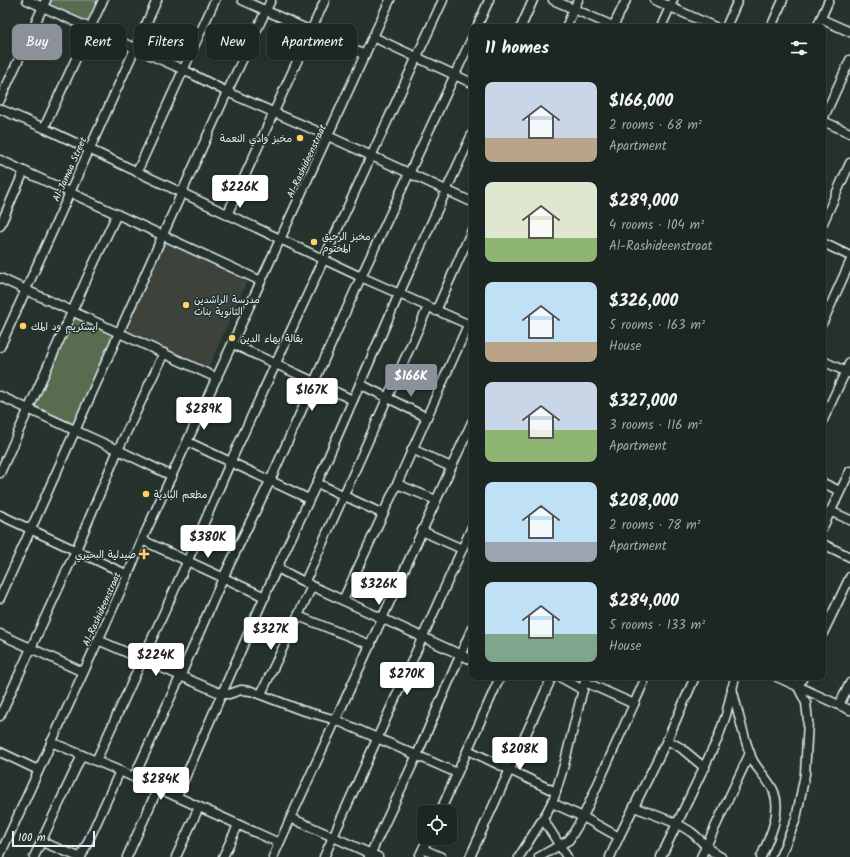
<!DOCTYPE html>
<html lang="en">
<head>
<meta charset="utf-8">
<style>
	:root { --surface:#1c2622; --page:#252e2a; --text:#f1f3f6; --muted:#a0a5a5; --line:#3a4340; --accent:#8c9099 }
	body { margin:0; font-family:Kalam,"Playpen Sans Arabic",sans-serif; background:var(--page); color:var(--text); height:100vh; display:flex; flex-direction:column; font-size:15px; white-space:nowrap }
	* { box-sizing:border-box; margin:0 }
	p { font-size:13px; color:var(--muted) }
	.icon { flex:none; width:22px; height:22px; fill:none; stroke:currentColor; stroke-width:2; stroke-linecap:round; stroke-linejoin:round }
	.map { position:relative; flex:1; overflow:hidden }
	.drawer { position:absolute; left:469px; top:24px; width:357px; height:656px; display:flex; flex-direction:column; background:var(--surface); border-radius:8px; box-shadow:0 2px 10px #0003,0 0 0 1px var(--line) }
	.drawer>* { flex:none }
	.banner { position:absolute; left:12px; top:24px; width:380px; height:36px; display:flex; gap:8px }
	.controls { position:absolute; left:417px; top:805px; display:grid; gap:8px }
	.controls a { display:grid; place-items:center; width:40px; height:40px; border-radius:8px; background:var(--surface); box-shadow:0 2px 10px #0003,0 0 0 1px var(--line); font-size:20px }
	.scale { position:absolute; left:12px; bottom:10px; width:83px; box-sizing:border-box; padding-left:4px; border:2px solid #e8f1f8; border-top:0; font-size:11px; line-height:14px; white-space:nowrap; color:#e8f1f8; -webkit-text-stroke:3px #26332d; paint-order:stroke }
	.price { position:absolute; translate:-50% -34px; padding:0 9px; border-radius:4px; background:#fff; color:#222; font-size:13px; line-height:26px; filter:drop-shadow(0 1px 2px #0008) }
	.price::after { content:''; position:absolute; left:50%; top:24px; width:12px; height:9px; margin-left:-6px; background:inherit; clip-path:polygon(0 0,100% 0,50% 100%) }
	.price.on { background:var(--accent); color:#fff }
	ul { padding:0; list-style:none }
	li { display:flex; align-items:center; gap:12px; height:100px; padding:0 16px }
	li span { display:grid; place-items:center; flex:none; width:112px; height:80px; border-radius:8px; color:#555 }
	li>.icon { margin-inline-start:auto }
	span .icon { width:48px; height:48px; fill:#fffc; stroke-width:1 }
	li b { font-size:17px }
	h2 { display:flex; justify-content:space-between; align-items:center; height:48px; padding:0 16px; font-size:17px }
	.tag { padding:0 14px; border-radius:8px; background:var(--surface); box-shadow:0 2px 10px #0003,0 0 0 1px var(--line); font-size:14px; line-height:36px }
	.tag.on { background:var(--accent); color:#fff }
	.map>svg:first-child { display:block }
	.built { fill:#3c423b }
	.green { fill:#596d50; stroke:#a0afa4 }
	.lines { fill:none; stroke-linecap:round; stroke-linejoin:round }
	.minor-casing { stroke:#e8f1f8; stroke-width:11 }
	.minor { stroke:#26332d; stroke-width:8 }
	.poi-dot { fill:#ffd166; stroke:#26332d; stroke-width:1.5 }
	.labels { text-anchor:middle; stroke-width:3; stroke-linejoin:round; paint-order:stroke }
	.poi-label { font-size:10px; fill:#e8f1f8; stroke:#26332d; text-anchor:start }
	.street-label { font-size:10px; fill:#e8f1f8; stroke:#26332d }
</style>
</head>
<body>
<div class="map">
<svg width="850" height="857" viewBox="0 0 850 857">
	<rect width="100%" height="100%" fill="#26332d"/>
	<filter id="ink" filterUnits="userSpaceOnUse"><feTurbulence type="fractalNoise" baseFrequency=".025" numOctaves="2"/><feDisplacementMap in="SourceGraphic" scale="8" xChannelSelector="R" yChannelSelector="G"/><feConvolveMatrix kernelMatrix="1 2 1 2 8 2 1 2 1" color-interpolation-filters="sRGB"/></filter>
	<g filter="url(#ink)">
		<!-- built -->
		<polygon class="built" points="165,241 248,279 207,371 125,331"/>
		<!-- green -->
		<g class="green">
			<polygon points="52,0 100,0 89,23 49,5"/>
			<polygon points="74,315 115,334 74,424 33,405"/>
		</g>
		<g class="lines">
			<defs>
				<g id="minor">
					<polyline points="27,0 184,70 227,92 328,136 472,202"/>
					<polyline points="242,0 365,55"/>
					<polyline points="553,0 613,26"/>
					<polyline points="655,0 715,27"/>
					<polyline points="821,19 850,32"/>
					<polyline points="477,27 489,0"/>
					<polyline points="521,27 533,0"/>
					<polyline points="566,27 578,0"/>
					<polyline points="613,27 626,0"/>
					<polyline points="661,27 673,0"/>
					<polyline points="726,27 738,0"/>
					<polyline points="771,27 783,0"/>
					<polyline points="817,27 829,0"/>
					<polyline points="373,37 472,83"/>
					<polyline points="0,100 46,0"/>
					<polyline points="0,109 44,128 361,277 472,326"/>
					<polyline points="823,119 850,60"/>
					<polyline points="823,121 850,133"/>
					<polyline points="44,128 103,0"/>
					<polyline points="0,160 261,281"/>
					<polyline points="137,172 215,0"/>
					<polyline points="227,215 325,0"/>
					<polyline points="823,223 850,163"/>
					<polyline points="0,226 24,171"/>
					<polyline points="823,243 850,256"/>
					<polyline points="0,278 217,378"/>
					<polyline points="436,311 472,230"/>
					<polyline points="823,322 850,262"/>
					<polyline points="233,344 353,400"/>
					<polyline points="0,347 157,0"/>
					<polyline points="823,361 849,373"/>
					<polyline points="360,384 426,417"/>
					<polyline points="0,396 118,450 172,476"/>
					<polyline points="823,420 850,362"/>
					<polyline points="188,442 309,499"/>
					<polyline points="412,449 451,467"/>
					<polyline points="0,473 92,267 117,214"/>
					<polyline points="317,483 383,514"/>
					<polyline points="823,483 840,491"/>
					<polyline points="397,484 436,500"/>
					<polyline points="830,511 850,520"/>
					<polyline points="0,515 128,575"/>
					<polyline points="823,527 850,471"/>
					<polyline points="422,531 462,549"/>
					<polyline points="142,540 265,597"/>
					<polyline points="823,544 850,557"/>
					<polyline points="277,568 312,586 472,660"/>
					<polyline points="305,582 428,307"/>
					<polyline points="0,598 227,92 271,0"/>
					<polyline points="343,600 397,484 468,325"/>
					<polyline points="298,616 371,645"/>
					<polyline points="823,633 850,577"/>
					<polyline points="0,634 83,672"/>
					<polyline points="98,640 222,694 229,694 241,690 251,691 301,710 336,720 457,773"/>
					<polyline points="560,677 583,690"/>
					<polyline points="777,677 850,710"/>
					<polyline points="585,682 634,704 646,677"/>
					<polyline points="798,687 803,677"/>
					<path d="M732,688C738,711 743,737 752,759C758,771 770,781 774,792C782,813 769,839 761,857"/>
					<polyline points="261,694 312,586"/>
					<polyline points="839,705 850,683"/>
					<polyline points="0,716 76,550 118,450 164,353"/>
					<polyline points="667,740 681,748 705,768"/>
					<polyline points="51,742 120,771 279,843"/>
					<polyline points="468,750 556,792"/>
					<polyline points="0,752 38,770"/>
					<polyline points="96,761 188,560 230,463 443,0"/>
					<polyline points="134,777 180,677 223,578 270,481 361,277 472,38"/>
					<polyline points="177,796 277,568 317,483 399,294 472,134"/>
					<polyline points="552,803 583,817 619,837 668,738 695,677"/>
					<path d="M634,807C651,814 676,821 691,832C702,840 708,851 721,857"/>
					<polyline points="440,812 500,677"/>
					<polyline points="291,818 378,857"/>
					<polyline points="543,819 567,857"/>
					<polyline points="42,842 79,857"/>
					<polyline points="423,849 441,857"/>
					<polyline points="0,855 128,575 142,540 390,0"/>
					<polyline points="34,857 82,755"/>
					<polyline points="81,857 120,771"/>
					<polyline points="127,857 158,788"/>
					<polyline points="176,857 199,807"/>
					<polyline points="223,857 238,825"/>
					<polyline points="273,857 472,422"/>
					<polyline points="324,857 472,527"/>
					<polyline points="369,857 417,755 472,628"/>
					<polyline points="419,857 428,838"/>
					<polyline points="470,857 552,677"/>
					<polyline points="519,857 547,812 554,798 564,765 586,677"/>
					<polyline points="539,857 569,840 583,817 634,704"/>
					<polyline points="610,857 619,837"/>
					<polyline points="661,857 718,738 726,715 735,677"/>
					<polyline points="701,857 750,753"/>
					<polyline points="780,857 796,819 805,774 808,721 806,703 798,687"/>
				</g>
			</defs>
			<!-- minor casing -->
			<use href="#minor" class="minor-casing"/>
			<!-- minor -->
			<use href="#minor" class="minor"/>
		</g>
	</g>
	<!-- markers -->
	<g class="poi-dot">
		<circle cx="300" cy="138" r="4"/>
		<circle cx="314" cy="242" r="4"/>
		<circle cx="186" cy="305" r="4"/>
		<circle cx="23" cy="326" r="4"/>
		<circle cx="232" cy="338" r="4"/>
		<circle cx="146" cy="494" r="4"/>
		<path d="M142 548h4v4h4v4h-4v4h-4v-4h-4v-4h4z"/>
	</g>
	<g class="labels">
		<!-- poi labels -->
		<g class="poi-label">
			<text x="292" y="142" text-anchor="end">مخبز وادي النعمة</text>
			<text x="322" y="240">مخبز الرحيق<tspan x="322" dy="12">المختوم</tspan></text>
			<text x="194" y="303">مدرسة الراشدين<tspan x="194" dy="12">الثانوية بنات</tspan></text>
			<text x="31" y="330">ايسكريم ود المك</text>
			<text x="240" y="342">بقالة بهاء الدين</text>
			<text x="154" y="498">مطعم البادية</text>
			<text x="136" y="558" text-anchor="end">صيدلية البحيري</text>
		</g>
		<!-- street labels -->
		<g class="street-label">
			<text transform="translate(306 161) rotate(-65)" y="4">Al-Rashideenstraat</text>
			<text transform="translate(69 169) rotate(-66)" y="4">Al-Jamaa Street</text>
			<text transform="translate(101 609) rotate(-66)" y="4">Al-Rashideenstraat</text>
		</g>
	</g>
</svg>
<div class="controls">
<a><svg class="icon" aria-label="locate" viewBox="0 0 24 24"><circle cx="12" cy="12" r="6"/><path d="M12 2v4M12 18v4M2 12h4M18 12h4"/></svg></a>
</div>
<div class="scale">100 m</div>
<b class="price" style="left:240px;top:209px">$226K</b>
<b class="price on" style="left:411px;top:398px">$166K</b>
<b class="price" style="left:312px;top:412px">$167K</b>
<b class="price" style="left:204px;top:431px">$289K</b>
<b class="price" style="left:208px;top:559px">$380K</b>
<b class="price" style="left:379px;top:606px">$326K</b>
<b class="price" style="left:271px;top:651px">$327K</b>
<b class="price" style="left:156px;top:677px">$224K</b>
<b class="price" style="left:407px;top:696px">$270K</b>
<b class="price" style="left:520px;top:771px">$208K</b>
<b class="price" style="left:161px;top:801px">$284K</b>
<div class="banner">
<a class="tag on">Buy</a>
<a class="tag">Rent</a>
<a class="tag">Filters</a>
<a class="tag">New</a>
<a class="tag">Apartment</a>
</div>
<section class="drawer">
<h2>11 homes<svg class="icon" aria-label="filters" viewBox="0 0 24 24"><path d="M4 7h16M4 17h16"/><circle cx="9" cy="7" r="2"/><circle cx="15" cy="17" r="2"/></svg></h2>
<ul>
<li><span style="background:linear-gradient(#c9d6e8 70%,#b9a48a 0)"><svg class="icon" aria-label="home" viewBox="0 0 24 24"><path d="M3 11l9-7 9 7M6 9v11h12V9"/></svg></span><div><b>$166,000</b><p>2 rooms · 68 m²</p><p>Apartment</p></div></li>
<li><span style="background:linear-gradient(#dfe7d0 70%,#8fb573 0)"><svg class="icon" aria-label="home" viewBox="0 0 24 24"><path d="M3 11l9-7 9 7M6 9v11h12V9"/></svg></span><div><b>$289,000</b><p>4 rooms · 104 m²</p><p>Al-Rashideenstraat</p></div></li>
<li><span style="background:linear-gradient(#bfe0f5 75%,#b9a48a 0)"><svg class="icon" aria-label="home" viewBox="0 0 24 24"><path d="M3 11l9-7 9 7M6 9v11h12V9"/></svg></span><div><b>$326,000</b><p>5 rooms · 163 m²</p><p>House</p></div></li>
<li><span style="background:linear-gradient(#c9d6e8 60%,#8fb573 0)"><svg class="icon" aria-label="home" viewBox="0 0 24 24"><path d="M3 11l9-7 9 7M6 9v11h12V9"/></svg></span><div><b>$327,000</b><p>3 rooms · 116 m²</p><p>Apartment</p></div></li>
<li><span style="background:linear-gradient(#bfe0f5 75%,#9aa5b1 0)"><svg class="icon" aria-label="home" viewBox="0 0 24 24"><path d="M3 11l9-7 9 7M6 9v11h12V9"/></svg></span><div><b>$208,000</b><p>2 rooms · 78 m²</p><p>Apartment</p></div></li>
<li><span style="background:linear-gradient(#bfe0f5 65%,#7fa58c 0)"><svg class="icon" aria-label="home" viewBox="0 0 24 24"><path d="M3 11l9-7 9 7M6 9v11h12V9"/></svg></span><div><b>$284,000</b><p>5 rooms · 133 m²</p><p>House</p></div></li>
</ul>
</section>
</div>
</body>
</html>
